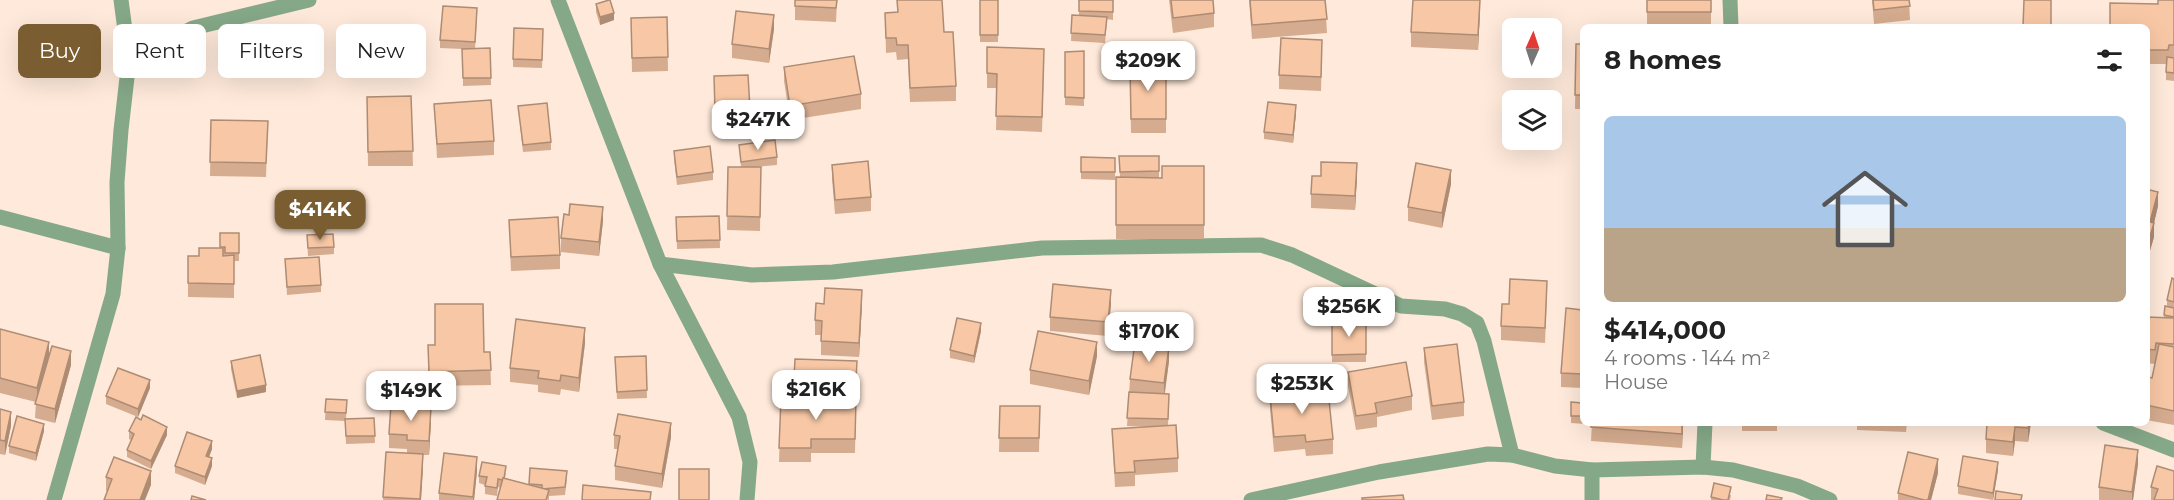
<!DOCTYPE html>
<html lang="en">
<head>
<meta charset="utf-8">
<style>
	:root { --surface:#fff; --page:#f6f6f6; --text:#222; --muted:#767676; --line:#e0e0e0; --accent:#7a5d30 }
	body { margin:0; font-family:Montserrat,sans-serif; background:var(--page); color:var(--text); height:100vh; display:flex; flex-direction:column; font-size:22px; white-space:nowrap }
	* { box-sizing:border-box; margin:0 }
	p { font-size:20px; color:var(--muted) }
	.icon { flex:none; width:33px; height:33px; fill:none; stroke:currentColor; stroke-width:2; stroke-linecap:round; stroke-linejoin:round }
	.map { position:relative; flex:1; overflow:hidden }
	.sheet { position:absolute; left:1580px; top:24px; width:570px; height:402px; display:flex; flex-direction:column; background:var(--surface); border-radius:9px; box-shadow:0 6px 24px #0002 }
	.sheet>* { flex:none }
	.top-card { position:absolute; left:18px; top:24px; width:570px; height:54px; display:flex; gap:12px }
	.needle { width:39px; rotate:3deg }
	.tools { position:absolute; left:1502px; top:18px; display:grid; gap:12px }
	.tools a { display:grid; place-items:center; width:60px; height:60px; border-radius:9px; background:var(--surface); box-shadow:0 6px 24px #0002; font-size:30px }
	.price { position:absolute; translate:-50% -51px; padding:0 14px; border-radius:12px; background:#fff; color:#222; font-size:20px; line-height:39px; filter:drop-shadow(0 2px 3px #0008) }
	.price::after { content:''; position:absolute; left:50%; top:36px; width:18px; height:14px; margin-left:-9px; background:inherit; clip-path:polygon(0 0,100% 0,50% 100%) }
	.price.active { background:var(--accent); color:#fff }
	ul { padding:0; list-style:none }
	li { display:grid; align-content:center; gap:12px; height:318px; padding:0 24px }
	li+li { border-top:2px solid var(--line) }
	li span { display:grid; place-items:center; height:186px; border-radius:9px; color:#555 }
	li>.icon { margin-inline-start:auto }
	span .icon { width:108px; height:108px; fill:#fffc; stroke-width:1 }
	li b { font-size:26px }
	h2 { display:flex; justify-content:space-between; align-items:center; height:72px; padding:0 24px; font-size:26px }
	.tag { padding:0 21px; border-radius:9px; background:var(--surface); box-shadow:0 6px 24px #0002; font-size:21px; line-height:54px }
	.tag.active { background:var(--accent); color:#fff }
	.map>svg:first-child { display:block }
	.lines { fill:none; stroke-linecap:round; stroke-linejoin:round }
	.minor { stroke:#85a888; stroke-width:15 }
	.wall { fill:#d5ac8f }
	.shaded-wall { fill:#ae8c74 }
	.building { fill:#f8c8a6; stroke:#ae8c74; stroke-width:1.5 }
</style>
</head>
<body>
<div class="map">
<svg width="2174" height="500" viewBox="0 0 2174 500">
	<rect width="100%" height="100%" fill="#fee9da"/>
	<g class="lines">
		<!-- minor -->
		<g class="minor">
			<polyline points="558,0 660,264 739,417 750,462 747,500"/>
			<polyline points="1730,0 1731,27"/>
			<polyline points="129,60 193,28 309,0"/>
			<polyline points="0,217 118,248"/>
			<polyline points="660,264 752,275 833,272 1042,248 1261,245 1292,255 1401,306 1445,309 1462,314 1477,323 1484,341 1512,455"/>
			<polyline points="2103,423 2174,450"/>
			<polyline points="1703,467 1705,423"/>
			<polyline points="1592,470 1592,500"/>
			<polyline points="54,500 113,294 118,248 117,182 121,130 129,60 121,0"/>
			<polyline points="1251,500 1379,472 1488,454 1512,455 1555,466 1592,470 1703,467 1733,470 1797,486 1830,500"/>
		</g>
	</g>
	<!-- wall -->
	<g class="wall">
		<polygon points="795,0 837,0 836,22 795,20"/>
		<polygon points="897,0 944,32 956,86 956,101 910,102 908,59 897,60 896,52 886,53 885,13 897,12"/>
		<rect x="980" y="0" width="18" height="42"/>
		<polygon points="1079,0 1113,0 1113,20 1107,19 1105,43 1071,41 1072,15 1079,16"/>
		<polygon points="1169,0 1213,0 1214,13 1214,27 1173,33"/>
		<polygon points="1249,0 1325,0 1327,33 1252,39"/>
		<rect x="1647" y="0" width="64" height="27"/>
		<polygon points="1872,0 1909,0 1910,20 1874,24"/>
		<polygon points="2174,0 2174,81 2166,80 2166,64 2146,64 2146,27 2158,4"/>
		<polygon points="596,4 614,20 600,25 596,12"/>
		<polygon points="1480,11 1478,50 1411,47 1411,32"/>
		<polygon points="477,16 475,49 490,48 491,85 463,86 463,49 440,48 440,40"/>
		<polygon points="667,17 668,71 632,72 631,18"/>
		<polygon points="774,29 769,63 732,58 732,44"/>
		<polygon points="543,37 542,68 513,67 513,59"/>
		<polygon points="1576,44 1582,44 1582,109 1575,109"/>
		<polygon points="987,47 1044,63 1042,132 996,130 997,88 987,88"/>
		<polygon points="1084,51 1084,106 1065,105 1065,52"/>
		<polygon points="1322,54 1321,91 1279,89 1279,75"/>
		<polygon points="1130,66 1166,66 1166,133 1131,133"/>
		<polygon points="784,67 861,94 861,109 790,120 784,81"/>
		<polygon points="714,76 750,109 750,123 715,125"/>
		<polygon points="411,96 413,166 368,166 367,97"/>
		<polygon points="434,104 494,141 494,155 437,158"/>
		<polygon points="518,106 551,142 551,150 523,152"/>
		<polygon points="1296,113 1293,143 1264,139 1264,132"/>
		<polygon points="211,120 268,121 266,177 210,176"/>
		<polygon points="739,145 777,157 777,165 755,167 761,167 760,231 727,230 728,167 741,167"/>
		<polygon points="674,151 713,172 713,180 677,185 674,159"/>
		<polygon points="1119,156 1159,156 1159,178 1162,178 1204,166 1204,239 1116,239 1116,177 1120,177"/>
		<polygon points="1081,157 1115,158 1115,180 1081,179"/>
		<polygon points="832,165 871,197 871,211 835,214 832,179"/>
		<polygon points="1357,177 1355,210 1311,208 1311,194"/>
		<polygon points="1451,184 1442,228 1408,221 1408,207"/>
		<polygon points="2146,189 2158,206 2154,223 2154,237 2149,254 2146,254"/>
		<polygon points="719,216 720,248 677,249 676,217"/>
		<polygon points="509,220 560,255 560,269 511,271"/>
		<polygon points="603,221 599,256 561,252 561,238"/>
		<polygon points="239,233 239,261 234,261 234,298 188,297 188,256 199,256 220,248 220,247"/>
		<polygon points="307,235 334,247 334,254 308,256"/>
		<polygon points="285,259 321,285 321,292 287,295"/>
		<polygon points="2174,279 2174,425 2146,420 2146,377 2152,378 2155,364 2146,363 2146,317 2164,317 2165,306 2167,307 2167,300"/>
		<polygon points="1547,295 1545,343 1501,340 1501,326 1509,304"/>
		<polygon points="862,304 859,357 821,355 821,335 815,335 815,320"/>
		<polygon points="1111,304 1108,336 1050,331 1050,317"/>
		<polygon points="1582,310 1582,388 1561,387 1561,373"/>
		<polygon points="1366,321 1366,362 1332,362 1332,322"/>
		<polygon points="0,329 71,365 55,423 35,418 36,402 0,393"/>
		<polygon points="981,331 974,363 950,358 950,350"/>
		<polygon points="585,343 579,392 561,389 560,395 538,392 538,385 510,382 510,368"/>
		<polygon points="428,345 484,352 490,352 491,385 429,386"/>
		<polygon points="1424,348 1464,402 1464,416 1432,420 1424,362"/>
		<polygon points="646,356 647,398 617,399 615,357"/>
		<polygon points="1097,356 1089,395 1030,384 1030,370"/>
		<polygon points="795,359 857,361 856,388 794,386"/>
		<polygon points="231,361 266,392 237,398 231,369"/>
		<polygon points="1169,361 1165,393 1169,394 1168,426 1178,458 1178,472 1135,475 1135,486 1115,487 1112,429 1155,427 1127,426 1130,379"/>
		<polygon points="1348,372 1412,396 1412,410 1377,417 1377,427 1356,430 1348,386"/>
		<polygon points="150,388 138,417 106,404 106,396"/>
		<polygon points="1270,395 1333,439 1333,454 1306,456 1305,449 1274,452 1270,409"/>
		<polygon points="781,398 856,399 855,453 811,453 811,462 779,462"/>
		<polygon points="326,399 347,400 346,419 374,418 375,443 346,444 345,421 325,420"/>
		<polygon points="1582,403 1582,423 1585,423 1585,424 1571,423 1571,416"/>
		<polygon points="1000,406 1040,406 1039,452 999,452"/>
		<polygon points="0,409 11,426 5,455 0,454"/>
		<polygon points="141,420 167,435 151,469 127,457 127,450 131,440 129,439 129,431"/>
		<polygon points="431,421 429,455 423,455 421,500 383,500 386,452 407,453 407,449 389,448 389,434"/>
		<polygon points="1592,423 1683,423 1682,448 1591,441"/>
		<rect x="1742" y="423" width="35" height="8"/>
		<polygon points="1857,423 1907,423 1906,432 1857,430"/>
		<polygon points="1995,423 2031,423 2028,442 2015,441 2013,456 1986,453 1986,439"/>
		<polygon points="44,431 36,461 9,453 9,446"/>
		<polygon points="614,435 671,437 662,488 615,480 615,466 618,449 614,449"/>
		<polygon points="212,449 209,457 212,466 205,485 175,473 175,466"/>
		<polygon points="2138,464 2133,500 2099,500 2099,487"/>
		<polygon points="2157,466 2174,500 2151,500 2151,487"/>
		<polygon points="530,468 567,479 565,495 549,496 549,500 498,487 497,496 485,494 485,485 479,483 479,476 506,473 505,478 529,485"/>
		<polygon points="1998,470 1993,500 1958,494 1958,486"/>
		<polygon points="477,471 474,500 439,500 439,493"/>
		<polygon points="1938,473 1931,500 1898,500 1898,493"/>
		<polygon points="106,477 151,485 107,491 106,491"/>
		<polygon points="1731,495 1730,500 1711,500 1711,497"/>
	</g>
	<!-- shaded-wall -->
	<g class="shaded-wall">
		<polygon points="1480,0 1480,11 1478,50 1478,35"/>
		<polygon points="614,13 614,20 600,25 600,17"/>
		<polygon points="774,15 774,29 769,63 769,49"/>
		<polygon points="1296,105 1296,113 1293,143 1293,135"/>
		<polygon points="1357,163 1357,177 1355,210 1355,196"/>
		<polygon points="1451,170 1451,184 1442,228 1442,213"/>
		<polygon points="2158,192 2158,206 2154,223 2154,237 2149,254 2150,222"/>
		<polygon points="603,207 603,221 599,256 599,242"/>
		<polygon points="862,290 862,304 859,357 859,343"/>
		<polygon points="1111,290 1111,304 1108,336 1108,322"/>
		<polygon points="981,323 981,331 974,363 974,356"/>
		<polygon points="585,328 585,343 579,392 579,378"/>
		<polygon points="49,342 49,356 37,402 37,388"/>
		<polygon points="1097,342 1097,356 1089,395 1089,381"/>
		<polygon points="1169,347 1169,361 1164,397 1164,383"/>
		<polygon points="71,351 71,365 55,423 55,409"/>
		<polygon points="150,380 150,388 138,417 138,409"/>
		<polygon points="266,385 266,392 237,398 237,391"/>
		<polygon points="431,407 431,421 429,455 429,441"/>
		<polygon points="11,412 11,426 5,455 5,441"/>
		<polygon points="671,423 671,437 662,488 662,474"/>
		<polygon points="1682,423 1683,423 1682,448"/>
		<polygon points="2029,423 2031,423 2028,442 2028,428"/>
		<polygon points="44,424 44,431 36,461 36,453"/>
		<polygon points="167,427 167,435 151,469 151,461"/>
		<polygon points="2015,427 2015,441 2013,456 2013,442"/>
		<polygon points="212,441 212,449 206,464 206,456"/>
		<polygon points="2138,450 2138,464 2133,500 2132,500 2132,492"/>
		<polygon points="423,454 423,469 421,500 420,500"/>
		<polygon points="477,457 477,471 474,500 473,500"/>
		<polygon points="212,458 212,466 205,485 205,477"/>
		<polygon points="1938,459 1938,473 1931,500 1928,500"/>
		<polygon points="1998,462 1998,470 1993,500 1993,493"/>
		<polygon points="151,471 151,485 145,500 140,500"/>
	</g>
	<!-- building -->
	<g class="building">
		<polygon points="609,0 610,0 614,13 600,17 596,4"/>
		<polygon points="795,0 837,0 836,8 795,6"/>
		<polygon points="897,0 942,0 944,32 953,32 956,86 910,88 908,45 897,45 896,38 886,38 885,13 898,12"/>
		<rect x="980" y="0" width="18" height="35"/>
		<polygon points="1079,0 1113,0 1113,12 1079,11"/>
		<polygon points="1171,0 1213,0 1214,13 1173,18"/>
		<polygon points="1250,0 1325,0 1327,19 1252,25"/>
		<polygon points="1413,0 1480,0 1478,35 1411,32"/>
		<rect x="1647" y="0" width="64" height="12"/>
		<polygon points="1873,0 1909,0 1910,6 1874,10"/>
		<polygon points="2024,0 2051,0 2051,27 2023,27"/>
		<polygon points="2158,0 2174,0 2174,45 2169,45 2168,50 2146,50 2146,27 2110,27 2110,3 2158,4"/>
		<polygon points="443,6 477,8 475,42 440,40"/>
		<polygon points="736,11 774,15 769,49 732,44"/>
		<polygon points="1072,15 1107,17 1105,35 1071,33"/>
		<polygon points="667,17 668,57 632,58 631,18"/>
		<polygon points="514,28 543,29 542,60 513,59"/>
		<polygon points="1281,38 1322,40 1321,77 1279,75"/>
		<polygon points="1576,44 1582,44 1582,95 1575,95"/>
		<polygon points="987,47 1044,49 1042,117 996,116 997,74 987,73"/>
		<polygon points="490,48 491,78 463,78 462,49"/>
		<polygon points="1084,51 1084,98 1065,97 1065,52"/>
		<polygon points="854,56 861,94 790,106 784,67"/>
		<polygon points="2167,57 2174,58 2174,73 2166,72"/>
		<polygon points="1130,66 1166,66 1166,119 1131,119"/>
		<polygon points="748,75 750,109 715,110 714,76"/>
		<polygon points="411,96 413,151 368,152 367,97"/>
		<polygon points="491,100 494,141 437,144 434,104"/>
		<polygon points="1268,102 1296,105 1293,135 1264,132"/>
		<polygon points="547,103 551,142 523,145 518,106"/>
		<polygon points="211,120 268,121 266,163 210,162"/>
		<polygon points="775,140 777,157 741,162 739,145"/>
		<polygon points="710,146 713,172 677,177 674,151"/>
		<polygon points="1119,156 1159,156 1159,171 1120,172"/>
		<polygon points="1081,157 1115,158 1115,172 1081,172"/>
		<polygon points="868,161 871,197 835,200 832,165"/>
		<polygon points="1321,162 1357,163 1355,196 1311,194 1312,176 1321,176"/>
		<polygon points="1416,163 1451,170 1442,213 1408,207"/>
		<polygon points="1162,166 1204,166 1204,225 1116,225 1116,177 1162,178"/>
		<polygon points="728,167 761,167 760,217 727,216"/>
		<polygon points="2146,189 2158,192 2150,222 2154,223 2149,240 2146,240"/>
		<polygon points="570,204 603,207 599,242 561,238 564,214 569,215"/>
		<polygon points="719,216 720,240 677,241 676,217"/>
		<polygon points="558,217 560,255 511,257 509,220"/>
		<polygon points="220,233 239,233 239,253 225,253 225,247 220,247"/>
		<polygon points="333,234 334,247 308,248 307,235"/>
		<polygon points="199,248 223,248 223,256 234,255 234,284 188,283 188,256 199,256"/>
		<polygon points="319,257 321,285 287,287 285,259"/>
		<polygon points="2172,278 2174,279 2174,302 2167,300"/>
		<polygon points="1510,279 1547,281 1545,328 1501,326 1502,304 1509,304"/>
		<polygon points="1053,284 1111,290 1108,322 1050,317"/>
		<polygon points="825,288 862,290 859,343 821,341 822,321 815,320 816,303 824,304"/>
		<polygon points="435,304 483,304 484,352 490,352 491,370 429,372 428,345 435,345"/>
		<polygon points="2165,306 2174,308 2174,317 2164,315"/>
		<polygon points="1566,308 1582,310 1582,374 1561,373"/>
		<polygon points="2146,317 2174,318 2174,344 2156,343 2155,350 2146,349"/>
		<polygon points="957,318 981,323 974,356 950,350"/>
		<polygon points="516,319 585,328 579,378 561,375 560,381 538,378 539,371 510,368"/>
		<polygon points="1366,321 1366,354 1332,355 1332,322"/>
		<polygon points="0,329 49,342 37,388 0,378"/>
		<polygon points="1038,331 1097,342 1089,381 1030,370"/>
		<polygon points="1135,342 1169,347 1164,383 1130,379"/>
		<polygon points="1457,344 1464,402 1432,406 1424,348"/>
		<polygon points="2159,344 2174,347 2174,411 2146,405 2146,377 2152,378"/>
		<polygon points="52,346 71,351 55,409 35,404"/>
		<polygon points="260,355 266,385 237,391 231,361"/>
		<polygon points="646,356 647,390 617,392 615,357"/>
		<polygon points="795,359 857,361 856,380 794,378"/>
		<polygon points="1406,362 1412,396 1375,403 1377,413 1356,416 1348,372"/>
		<polygon points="118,368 150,380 138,409 106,396"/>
		<polygon points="1328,390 1333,439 1306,442 1305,435 1274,437 1270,395"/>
		<polygon points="1129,392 1169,394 1168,419 1127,418"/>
		<polygon points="781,398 856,399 855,439 811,439 811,448 779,448"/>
		<polygon points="326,399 347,400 346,413 325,412"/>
		<polygon points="1571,402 1582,403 1582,416 1571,416"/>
		<polygon points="391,404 431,407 429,441 407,440 407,435 389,434"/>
		<polygon points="1000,406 1040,406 1039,438 999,438"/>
		<polygon points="0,409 11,412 5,441 0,440"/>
		<polygon points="618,414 671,423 662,474 615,466 620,436 614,435"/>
		<polygon points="143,415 167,427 151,461 127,450 134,434 129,431 136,417 141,420"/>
		<polygon points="17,416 44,424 36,453 9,446"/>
		<polygon points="374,418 375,436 346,436 345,419"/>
		<polygon points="1592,423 1682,423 1682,434 1591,427"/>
		<polygon points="1987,423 1995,424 1995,423 2029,423 2028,428 2015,427 2013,442 1986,439"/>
		<polygon points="1176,425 1178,458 1134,461 1135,472 1115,473 1112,429"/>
		<polygon points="187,432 212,441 206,456 212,458 205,477 175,466"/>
		<polygon points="2105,445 2138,450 2132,492 2099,487"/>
		<polygon points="386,452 423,454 420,499 383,497"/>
		<polygon points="1908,452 1938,459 1928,500 1924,500 1898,493"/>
		<polygon points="444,453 477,457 473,497 439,493"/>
		<polygon points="1963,456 1998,462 1993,493 1958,486"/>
		<polygon points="114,457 151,471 140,500 104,500 112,479 106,477"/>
		<polygon points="482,462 506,466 504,478 503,478 502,480 498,479 497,488 485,486 487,477 479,476"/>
		<polygon points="2157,466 2174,471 2174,500 2154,500 2158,489 2151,487"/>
		<polygon points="530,468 567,471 565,487 542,489 542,485 529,484"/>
		<rect x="679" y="469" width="30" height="31"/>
		<polygon points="503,478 549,490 546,500 497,500"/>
		<polygon points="1714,483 1731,487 1728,500 1723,500 1711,497"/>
		<polygon points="583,485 651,492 650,500 582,500"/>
		<polygon points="1996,491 2022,495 2021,500 1995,500"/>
		<polygon points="1403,495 1404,500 1362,500 1362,498"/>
		<polygon points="1767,495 1782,498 1781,500 1766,500"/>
		<polygon points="192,496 206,500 191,500"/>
	</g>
</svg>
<div class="tools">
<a><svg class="needle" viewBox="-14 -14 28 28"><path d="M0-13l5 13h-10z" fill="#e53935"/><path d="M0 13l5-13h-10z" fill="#767676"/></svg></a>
<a><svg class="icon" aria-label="layers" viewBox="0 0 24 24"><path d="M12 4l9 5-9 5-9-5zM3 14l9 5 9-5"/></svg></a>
</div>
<b class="price" style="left:1148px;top:92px">$209K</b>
<b class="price" style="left:758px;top:151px">$247K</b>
<b class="price active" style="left:320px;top:241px">$414K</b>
<b class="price" style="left:1349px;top:338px">$256K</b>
<b class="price" style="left:1149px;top:363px">$170K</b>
<b class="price" style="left:1302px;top:415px">$253K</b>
<b class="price" style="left:816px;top:421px">$216K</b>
<b class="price" style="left:411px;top:422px">$149K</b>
<div class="top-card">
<a class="tag active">Buy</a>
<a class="tag">Rent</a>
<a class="tag">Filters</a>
<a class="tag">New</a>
</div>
<section class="sheet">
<h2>8 homes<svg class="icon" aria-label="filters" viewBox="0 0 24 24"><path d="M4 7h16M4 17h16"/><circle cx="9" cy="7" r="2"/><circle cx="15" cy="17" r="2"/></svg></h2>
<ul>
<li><span style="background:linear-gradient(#a9c7e8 60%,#b9a48a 0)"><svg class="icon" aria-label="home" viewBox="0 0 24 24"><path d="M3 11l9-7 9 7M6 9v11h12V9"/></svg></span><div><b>$414,000</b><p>4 rooms · 144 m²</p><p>House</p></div></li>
</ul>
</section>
</div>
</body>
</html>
